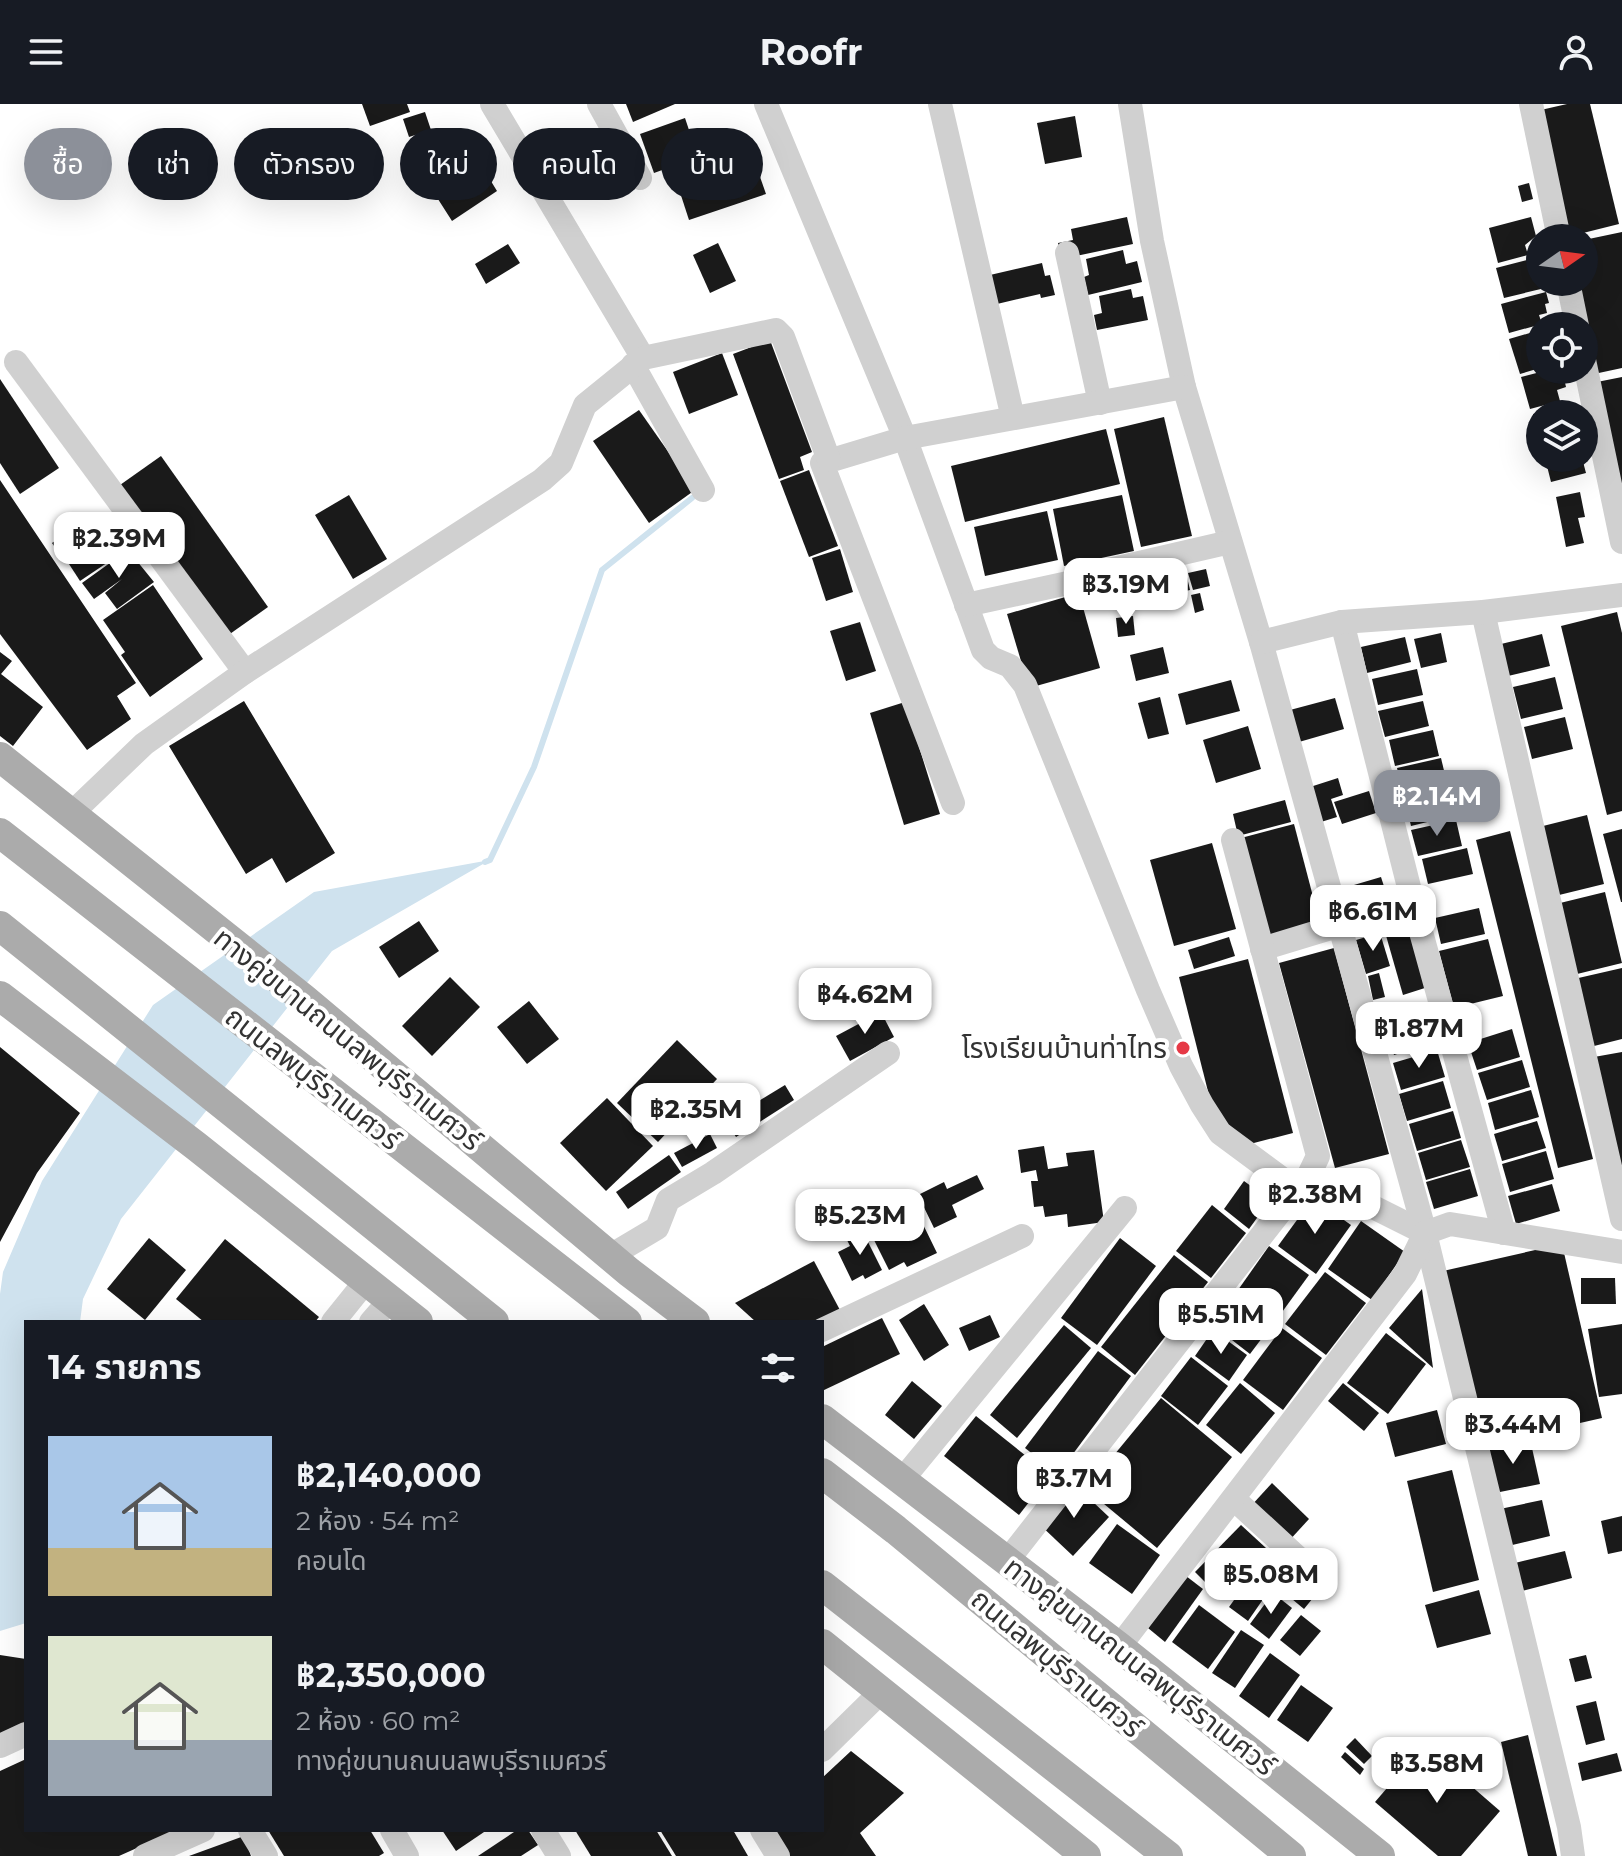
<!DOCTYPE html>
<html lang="th">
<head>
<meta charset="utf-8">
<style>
	:root { --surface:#171b24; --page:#20242c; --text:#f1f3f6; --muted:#9ea1a6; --accent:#8c9099 }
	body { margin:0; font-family:Montserrat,"Noto Sans Thai",sans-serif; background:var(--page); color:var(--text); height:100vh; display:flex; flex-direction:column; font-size:30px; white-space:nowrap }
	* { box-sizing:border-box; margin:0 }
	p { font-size:26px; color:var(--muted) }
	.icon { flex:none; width:44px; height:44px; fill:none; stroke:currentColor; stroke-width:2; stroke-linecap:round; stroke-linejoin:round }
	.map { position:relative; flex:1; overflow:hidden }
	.sheet { position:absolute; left:24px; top:1216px; width:800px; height:512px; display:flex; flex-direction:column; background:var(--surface); border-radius:0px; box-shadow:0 8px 32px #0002 }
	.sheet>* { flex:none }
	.guide { position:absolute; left:24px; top:24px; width:800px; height:72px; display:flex; gap:16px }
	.needle { width:52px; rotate:76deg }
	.tools { position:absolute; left:1526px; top:120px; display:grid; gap:16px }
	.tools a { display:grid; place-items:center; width:72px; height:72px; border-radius:50%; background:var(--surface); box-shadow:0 8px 32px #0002; font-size:40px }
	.price { position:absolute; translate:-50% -68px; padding:0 18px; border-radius:16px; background:#fff; color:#222; font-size:26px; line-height:52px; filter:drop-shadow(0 2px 4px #0008) }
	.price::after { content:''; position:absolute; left:50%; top:48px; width:24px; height:18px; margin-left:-12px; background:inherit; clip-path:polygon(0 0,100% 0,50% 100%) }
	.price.selected { background:var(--accent); color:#fff }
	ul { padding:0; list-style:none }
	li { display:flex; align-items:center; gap:24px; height:200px; padding:0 24px }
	li span { display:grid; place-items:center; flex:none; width:224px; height:160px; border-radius:0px; color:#555 }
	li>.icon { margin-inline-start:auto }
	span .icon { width:96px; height:96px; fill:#fffc; stroke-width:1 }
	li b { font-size:34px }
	h2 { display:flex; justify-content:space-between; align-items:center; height:96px; padding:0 24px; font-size:34px }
	.chip { padding:0 28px; border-radius:36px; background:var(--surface); box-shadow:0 8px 32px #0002; font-size:28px; line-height:72px }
	.chip.selected { background:var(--accent); color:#fff }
	header { display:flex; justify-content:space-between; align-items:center; height:104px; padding:0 24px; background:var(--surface); font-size:36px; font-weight:700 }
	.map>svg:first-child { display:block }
	.water { fill:#cfe2ee }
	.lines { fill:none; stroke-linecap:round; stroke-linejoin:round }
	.stream { stroke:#cfe2ee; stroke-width:6 }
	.building { fill:#1a1a1a }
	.minor { stroke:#d0d0d0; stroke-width:24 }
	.major { stroke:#ababab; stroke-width:30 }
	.poi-dot { fill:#e63946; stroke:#fff; stroke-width:3 }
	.labels { text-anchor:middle; stroke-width:8; stroke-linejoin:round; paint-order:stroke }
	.street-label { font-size:28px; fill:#333; stroke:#fff }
	.poi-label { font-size:28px; fill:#333; stroke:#fff; text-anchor:end }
</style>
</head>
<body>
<header><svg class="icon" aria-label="menu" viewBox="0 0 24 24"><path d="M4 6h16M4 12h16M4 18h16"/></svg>Roofr<svg class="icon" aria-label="person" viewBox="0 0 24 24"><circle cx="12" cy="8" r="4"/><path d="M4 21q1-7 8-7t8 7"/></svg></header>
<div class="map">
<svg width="1622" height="1752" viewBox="0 0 1622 1752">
	<rect width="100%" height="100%" fill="#fff"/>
	<!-- water -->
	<polygon class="water" points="490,756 332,847 121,1115 83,1195 80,1218 26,1218 26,1519 0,1527 0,1190 3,1168 42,1077 153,901 314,788"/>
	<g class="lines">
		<!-- stream -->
		<polyline class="stream" points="485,758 490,756 534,663 602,466 692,394"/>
	</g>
	<!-- building -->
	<g class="building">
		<polygon points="362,0 407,0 410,8 370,22"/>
		<polygon points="626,0 675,0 633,18"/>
		<polygon points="1567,0 1590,0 1619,120 1563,134 1532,8"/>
		<polygon points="425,8 431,26 409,33 403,15"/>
		<polygon points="1075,12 1082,53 1045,60 1037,19"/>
		<polygon points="685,14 698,53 654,69 640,30"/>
		<polygon points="752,50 766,90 689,116 676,76"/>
		<polygon points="465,58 477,76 486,69 497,87 452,117 429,81"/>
		<polygon points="1529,79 1533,95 1522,98 1518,82"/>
		<polygon points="1127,113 1133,140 1076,152 1060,149 1058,139 1073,136 1071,125"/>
		<polygon points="1531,113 1536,132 1525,141 1528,151 1498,159 1489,124"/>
		<polygon points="1622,128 1622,264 1594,270 1575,178 1584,178 1584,136"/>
		<polygon points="718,139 736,177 710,189 693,151"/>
		<polygon points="508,140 520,159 486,180 475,160"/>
		<polygon points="1123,146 1126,160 1137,157 1142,178 1088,191 1084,173 1089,171 1086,155"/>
		<polygon points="1531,155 1534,168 1540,166 1540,178 1544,178 1545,184 1504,194 1496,164"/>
		<polygon points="1042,159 1045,172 1050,171 1055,191 1041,194 1040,190 997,200 990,171"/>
		<polygon points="1131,185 1133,194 1143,192 1148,216 1097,226 1094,211 1102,209 1099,192"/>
		<polygon points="1546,188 1549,199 1545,200 1547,209 1539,211 1542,220 1509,229 1501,200"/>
		<polygon points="1540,226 1540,264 1520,270 1509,235"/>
		<polygon points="770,236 812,348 800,353 804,366 779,375 733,250"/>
		<polygon points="722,249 738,291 689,310 673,268"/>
		<polygon points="1548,266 1562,266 1566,283 1557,286 1560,297 1530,305 1521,273"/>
		<polygon points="1622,273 1622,392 1597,278"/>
		<polygon points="0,275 59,364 20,390 0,359"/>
		<polygon points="1570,300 1573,310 1540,310 1539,331 1533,310"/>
		<polygon points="639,306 695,386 649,419 593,337"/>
		<polygon points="1164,313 1192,432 1141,443 1114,325"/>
		<polygon points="1106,325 1120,380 965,418 951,362"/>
		<polygon points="161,352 268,503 227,532 120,381"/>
		<polygon points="1545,354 1582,354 1586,369 1551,378"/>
		<polygon points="809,366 838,442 809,453 780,377"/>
		<polygon points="0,376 136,579 117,592 131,615 87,646 0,530"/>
		<polygon points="1580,388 1585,413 1578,414 1584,439 1566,443 1556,393"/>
		<polygon points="349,391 387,455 353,475 315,411"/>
		<polygon points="1122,391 1134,447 1064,462 1053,405"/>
		<polygon points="1047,407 1058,456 985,472 974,423"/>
		<polygon points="95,410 108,430 65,458 52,439"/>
		<polygon points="117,427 129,444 80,477 69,460"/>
		<polygon points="840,445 853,488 826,497 812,454"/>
		<polygon points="128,446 154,478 117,505 105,489 122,475 94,495 82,479"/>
		<polygon points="1206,465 1210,482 1193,486 1188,469"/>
		<polygon points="1187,473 1190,486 1173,490 1170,477"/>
		<polygon points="153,481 203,555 150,593 121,551 125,548 103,516"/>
		<polygon points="1079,489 1100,564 1029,584 1007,510"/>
		<polygon points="1200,489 1204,506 1195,509 1191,491"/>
		<polygon points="1617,508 1622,529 1622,707 1607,711 1561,522"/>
		<polygon points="1133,512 1135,531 1118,533 1116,514"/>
		<polygon points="860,518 876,567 846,577 830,527"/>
		<polygon points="1441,529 1447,558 1421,564 1414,535"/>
		<polygon points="1542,530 1550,562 1508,572 1501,540"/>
		<polygon points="1405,533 1411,558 1367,569 1361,543"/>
		<polygon points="1163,543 1169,569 1136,577 1130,551"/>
		<polygon points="0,548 12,557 1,570 43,603 13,642 0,632"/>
		<polygon points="1417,565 1423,591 1378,601 1372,575"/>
		<polygon points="1555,573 1563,605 1521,615 1513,583"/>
		<polygon points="1231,576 1240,607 1186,621 1178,590"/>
		<polygon points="1160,593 1169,630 1148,635 1138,599"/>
		<polygon points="1335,594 1344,625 1299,638 1290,606"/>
		<polygon points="244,597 335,749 286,779 272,754 246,770 169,642"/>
		<polygon points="1423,597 1429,622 1385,633 1378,607"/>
		<polygon points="905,598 940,710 904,721 870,609"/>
		<polygon points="1565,613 1573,645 1532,655 1524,623"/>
		<polygon points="1248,622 1261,665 1216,679 1203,636"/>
		<polygon points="1433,626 1439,652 1395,662 1389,636"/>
		<polygon points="1441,654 1447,679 1403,690 1397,664"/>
		<polygon points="1338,674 1343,691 1331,695 1337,713 1321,718 1310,683"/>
		<polygon points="1450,686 1456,711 1411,722 1405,696"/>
		<polygon points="1369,687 1376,709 1342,720 1334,698"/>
		<polygon points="1285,696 1291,718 1238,732 1233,710"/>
		<polygon points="1587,711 1604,780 1555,792 1539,723"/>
		<polygon points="1456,716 1462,742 1418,752 1411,726"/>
		<polygon points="1294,720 1321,823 1268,837 1241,734"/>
		<polygon points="1622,725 1622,798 1621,798 1603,730"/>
		<polygon points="1510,727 1593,1055 1558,1064 1476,736"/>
		<polygon points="1212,739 1236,825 1174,842 1150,756"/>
		<polygon points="1467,744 1473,770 1428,780 1422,755"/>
		<polygon points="1381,773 1389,798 1346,812 1337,786"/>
		<polygon points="1605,788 1622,859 1573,871 1556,800"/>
		<polygon points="1479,804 1485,830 1441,840 1435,814"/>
		<polygon points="419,817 439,847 399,874 379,843"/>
		<polygon points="1410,820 1428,883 1403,891 1385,828"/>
		<polygon points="1380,829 1390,862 1366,870 1356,836"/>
		<polygon points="1229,833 1235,852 1194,865 1188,846"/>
		<polygon points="1488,835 1503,892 1454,904 1439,847"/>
		<polygon points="1334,844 1389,1050 1335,1064 1279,859"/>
		<polygon points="1248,855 1293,1029 1250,1040 1213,1007 1179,873"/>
		<polygon points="1622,864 1622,935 1590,943 1574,875"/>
		<polygon points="1379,869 1385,893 1373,896 1368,872"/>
		<polygon points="450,873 480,903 432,952 402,922"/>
		<polygon points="529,897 559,935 527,960 497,923"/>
		<polygon points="881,908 894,933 850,957 836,932"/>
		<polygon points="1422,908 1432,939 1394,951 1384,920"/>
		<polygon points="1512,925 1520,953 1477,966 1468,939"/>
		<polygon points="677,936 717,975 658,1038 617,999"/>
		<polygon points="0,943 80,1009 37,1069 0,1138"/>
		<polygon points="1437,946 1445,973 1401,986 1393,959"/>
		<polygon points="1622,948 1622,1089 1594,953"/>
		<polygon points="1522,956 1530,983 1487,996 1478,969"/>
		<polygon points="1443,977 1451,1004 1407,1017 1399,990"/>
		<polygon points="785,981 794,996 736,1033 726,1017"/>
		<polygon points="1531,986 1539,1013 1495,1026 1488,999"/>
		<polygon points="607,994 653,1042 606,1087 560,1039"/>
		<polygon points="1453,1007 1461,1034 1417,1047 1409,1020"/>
		<polygon points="1537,1017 1546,1044 1502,1057 1494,1030"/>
		<polygon points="710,1030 717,1044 682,1063 674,1049"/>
		<polygon points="1461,1036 1470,1063 1426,1076 1418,1049"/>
		<polygon points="1044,1042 1048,1065 1068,1062 1066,1049 1094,1046 1104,1118 1068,1123 1067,1110 1045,1113 1043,1102 1034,1103 1031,1077 1038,1077 1036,1066 1021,1069 1018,1046"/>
		<polygon points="1546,1047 1554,1075 1510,1088 1502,1060"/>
		<polygon points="669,1051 681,1068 628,1105 616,1088"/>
		<polygon points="1470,1065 1478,1092 1434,1105 1426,1078"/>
		<polygon points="977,1071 984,1085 952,1101 957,1113 934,1124 918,1091 944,1078 947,1085"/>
		<polygon points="1244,1077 1270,1096 1249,1125 1224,1105"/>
		<polygon points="1552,1080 1560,1107 1516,1120 1508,1092"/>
		<polygon points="1313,1094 1351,1121 1316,1170 1278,1142"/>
		<polygon points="1212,1101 1246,1129 1211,1174 1176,1147"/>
		<polygon points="916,1106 937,1149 907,1163 904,1158 889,1166 870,1128"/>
		<polygon points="1361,1117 1405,1148 1372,1196 1328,1165"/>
		<polygon points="862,1126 882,1166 865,1175 863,1171 852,1177 838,1148 850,1142 846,1134"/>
		<polygon points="149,1134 186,1166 145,1216 107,1185"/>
		<polygon points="1120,1134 1156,1162 1097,1241 1061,1214"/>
		<polygon points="225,1135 319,1213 315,1218 204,1218 176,1195"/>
		<polygon points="1562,1140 1602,1314 1483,1341 1443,1167"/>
		<polygon points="1269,1142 1309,1171 1277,1215 1238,1186"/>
		<polygon points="1174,1151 1208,1178 1135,1271 1101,1243"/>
		<polygon points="814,1157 841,1208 823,1218 756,1218 735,1199"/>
		<polygon points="1325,1168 1366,1199 1326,1251 1285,1220"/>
		<polygon points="1581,1174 1615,1174 1616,1200 1581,1200"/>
		<polygon points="1422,1185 1433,1264 1389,1224"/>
		<polygon points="1239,1190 1274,1218 1250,1250 1214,1222"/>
		<polygon points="924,1200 949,1241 924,1257 899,1216"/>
		<polygon points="990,1211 1000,1233 969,1247 959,1224"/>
		<polygon points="882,1214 900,1250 822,1287 822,1243"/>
		<polygon points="1622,1220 1622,1290 1599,1293 1588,1225"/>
		<polygon points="1064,1221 1091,1244 1017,1334 990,1311"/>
		<polygon points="1282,1224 1322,1254 1283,1306 1243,1276"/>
		<polygon points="1213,1226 1247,1251 1229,1277 1195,1252"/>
		<polygon points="1386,1229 1426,1260 1388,1310 1347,1279"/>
		<polygon points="1098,1247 1131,1272 1058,1370 1025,1344"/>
		<polygon points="1191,1253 1228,1282 1198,1321 1161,1292"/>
		<polygon points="912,1277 942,1302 914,1335 885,1311"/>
		<polygon points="1240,1279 1275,1309 1241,1350 1206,1321"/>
		<polygon points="1343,1279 1379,1309 1364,1327 1328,1297"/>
		<polygon points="1161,1294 1232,1353 1157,1444 1086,1385"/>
		<polygon points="1437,1306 1446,1340 1395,1353 1386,1319"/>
		<polygon points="976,1312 1050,1371 1019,1411 944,1352"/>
		<polygon points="1530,1335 1540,1380 1495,1389 1485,1345"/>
		<polygon points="1452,1366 1479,1476 1433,1488 1407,1377"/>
		<polygon points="1272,1379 1309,1415 1287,1439 1250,1403"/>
		<polygon points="1074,1380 1109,1413 1073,1452 1038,1419"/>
		<polygon points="1542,1396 1550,1432 1508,1442 1500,1405"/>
		<polygon points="1622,1412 1622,1447 1608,1450 1601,1417"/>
		<polygon points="1117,1420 1160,1451 1132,1490 1089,1459"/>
		<polygon points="1241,1421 1266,1444 1219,1492 1195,1468"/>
		<polygon points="1565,1447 1572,1474 1522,1487 1515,1459"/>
		<polygon points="1270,1450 1317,1489 1304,1505 1257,1466"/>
		<polygon points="1186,1472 1203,1485 1165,1538 1148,1524"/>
		<polygon points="1247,1478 1266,1491 1248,1517 1229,1503"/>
		<polygon points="1479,1486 1491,1530 1437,1544 1425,1501"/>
		<polygon points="1273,1489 1292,1504 1269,1535 1250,1520"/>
		<polygon points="1199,1501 1235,1528 1208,1565 1172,1538"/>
		<polygon points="1301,1511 1321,1527 1300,1552 1280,1536"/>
		<polygon points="1241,1526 1264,1541 1235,1584 1212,1569"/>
		<polygon points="1270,1549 1300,1571 1269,1614 1239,1592"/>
		<polygon points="0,1551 26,1555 26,1622 0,1633"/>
		<polygon points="1586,1551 1592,1574 1575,1578 1569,1555"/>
		<polygon points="1301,1581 1333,1604 1308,1638 1277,1616"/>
		<polygon points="1596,1597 1605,1636 1586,1641 1576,1602"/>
		<polygon points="1528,1631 1557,1752 1528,1752 1501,1638"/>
		<polygon points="1355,1634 1372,1652 1364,1660 1346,1643"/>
		<polygon points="1424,1641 1500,1707 1461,1752 1438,1752 1375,1698"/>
		<polygon points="851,1647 904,1689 860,1729 876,1752 790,1752 773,1726 822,1726 822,1674"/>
		<polygon points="1345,1648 1364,1665 1360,1671 1341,1653"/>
		<polygon points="1617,1649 1622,1667 1582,1677 1578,1659"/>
		<polygon points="26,1655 26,1726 177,1726 119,1752 0,1752 0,1667"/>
		<polygon points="268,1726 370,1726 384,1749 379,1752 284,1752"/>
		<polygon points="442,1726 487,1726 456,1747"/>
		<polygon points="517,1726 528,1726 538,1741 521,1752 478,1752"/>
		<polygon points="575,1726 656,1726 672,1752 591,1752"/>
		<polygon points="660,1726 733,1726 748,1752 676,1752"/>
		<polygon points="244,1732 251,1752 189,1752"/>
	</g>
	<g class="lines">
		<!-- minor -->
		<g class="minor">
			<polyline points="492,0 643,254"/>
			<polyline points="599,0 640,74"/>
			<polyline points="766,0 905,334 983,546 991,554 1010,562 1025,581 1148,886 1181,962 1202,1001 1220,1029 1297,1086"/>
			<polyline points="940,0 1013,314"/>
			<polyline points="1130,0 1152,137 1184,283 1261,538 1425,1129 1569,1723 1573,1752"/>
			<polyline points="1531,0 1559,134"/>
			<polyline points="1067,149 1100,299"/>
			<polyline points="1568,178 1577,222"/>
			<polyline points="1584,256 1622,438"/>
			<polyline points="16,258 245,568"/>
			<polyline points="633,261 703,386"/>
			<polyline points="1083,472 1230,438"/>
			<polyline points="966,501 1068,479"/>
			<polyline points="1483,508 1622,1115"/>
			<polyline points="1342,518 1413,799 1504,1129"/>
			<polyline points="1261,538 1342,518 1483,508 1622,491"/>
			<polyline points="953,699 822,359 905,334 1184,283"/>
			<polyline points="72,709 144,640 245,568 542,376 561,359 585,301 643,254 776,226 783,233 829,356"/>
			<polyline points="1262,845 1413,799"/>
			<polyline points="1309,1071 1425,1129"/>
			<polyline points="610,1152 657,1124 668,1096 713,1069 888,949"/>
			<polyline points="333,1218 366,1177"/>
			<polyline points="371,1218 390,1196"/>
			<polyline points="822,1226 1022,1132"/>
			<polyline points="902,1376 1125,1104"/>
			<polyline points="1234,1395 1309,1464"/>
			<polyline points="1007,1457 1309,1071 1318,1052 1233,736"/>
			<polyline points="1119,1543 1405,1170 1425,1129 1450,1120 1622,1148"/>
			<polyline points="0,1642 26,1630"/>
			<polyline points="822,1646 881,1588"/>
			<polyline points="250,1726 266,1752"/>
			<polyline points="392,1726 407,1752"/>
			<polyline points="543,1726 559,1752"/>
			<polyline points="762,1726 778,1752"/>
			<polyline points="145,1752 203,1726"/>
		</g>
		<!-- major -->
		<g class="major">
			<polyline points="0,653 304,895 629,1168 695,1218"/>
			<polyline points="0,729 627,1218"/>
			<polyline points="0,822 494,1218"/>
			<polyline points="0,892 196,1042 418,1218"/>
			<polyline points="822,1315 1119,1543 1380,1752"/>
			<polyline points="822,1369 896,1426 1291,1752"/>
			<polyline points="822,1481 1168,1752"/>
			<polyline points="822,1540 1086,1752"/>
		</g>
	</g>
	<!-- markers -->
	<circle class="poi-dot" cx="1183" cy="944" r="8"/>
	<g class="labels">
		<!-- street labels -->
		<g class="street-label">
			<text transform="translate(348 935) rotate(39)" y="10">ทางคู่ขนานถนนลพบุรีราเมศวร์</text>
			<text transform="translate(313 974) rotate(38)" y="10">ถนนลพบุรีราเมศวร์</text>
			<text transform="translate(1057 1559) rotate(40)" y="10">ถนนลพบุรีราเมศวร์</text>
			<text transform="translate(1140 1562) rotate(38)" y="10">ทางคู่ขนานถนนลพบุรีราเมศวร์</text>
		</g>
		<!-- poi labels -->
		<g class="poi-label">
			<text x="1167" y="954">โรงเรียนบ้านท่าไทร</text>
		</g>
	</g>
</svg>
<div class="tools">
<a><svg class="needle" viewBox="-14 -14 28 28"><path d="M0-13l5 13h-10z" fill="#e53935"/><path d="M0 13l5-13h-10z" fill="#9ea1a6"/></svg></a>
<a><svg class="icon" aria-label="locate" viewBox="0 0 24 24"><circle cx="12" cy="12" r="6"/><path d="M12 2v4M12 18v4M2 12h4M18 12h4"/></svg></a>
<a><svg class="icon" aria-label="layers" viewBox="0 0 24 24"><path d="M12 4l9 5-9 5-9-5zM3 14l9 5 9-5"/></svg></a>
</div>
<b class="price" style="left:119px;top:476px">฿2.39M</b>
<b class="price" style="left:1126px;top:522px">฿3.19M</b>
<b class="price selected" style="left:1437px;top:734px">฿2.14M</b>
<b class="price" style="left:1373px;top:849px">฿6.61M</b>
<b class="price" style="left:865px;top:932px">฿4.62M</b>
<b class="price" style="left:1419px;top:966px">฿1.87M</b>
<b class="price" style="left:696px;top:1047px">฿2.35M</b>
<b class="price" style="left:1315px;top:1132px">฿2.38M</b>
<b class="price" style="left:860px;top:1153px">฿5.23M</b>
<b class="price" style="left:1221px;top:1252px">฿5.51M</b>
<b class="price" style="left:1513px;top:1362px">฿3.44M</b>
<b class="price" style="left:1074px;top:1416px">฿3.7M</b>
<b class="price" style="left:1271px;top:1512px">฿5.08M</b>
<b class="price" style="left:1437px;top:1701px">฿3.58M</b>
<div class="guide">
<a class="chip selected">ซื้อ</a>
<a class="chip">เช่า</a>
<a class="chip">ตัวกรอง</a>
<a class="chip">ใหม่</a>
<a class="chip">คอนโด</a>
<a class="chip">บ้าน</a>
</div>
<section class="sheet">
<h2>14 รายการ<svg class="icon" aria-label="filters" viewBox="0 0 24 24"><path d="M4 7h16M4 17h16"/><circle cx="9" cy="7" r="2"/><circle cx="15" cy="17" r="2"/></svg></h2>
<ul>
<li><span style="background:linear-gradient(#a9c7e8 70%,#c2b280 0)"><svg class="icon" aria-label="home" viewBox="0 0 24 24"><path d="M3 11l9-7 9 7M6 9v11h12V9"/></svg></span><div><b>฿2,140,000</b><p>2 ห้อง · 54 m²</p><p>คอนโด</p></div></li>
<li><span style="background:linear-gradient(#dfe7d0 65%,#9aa5b1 0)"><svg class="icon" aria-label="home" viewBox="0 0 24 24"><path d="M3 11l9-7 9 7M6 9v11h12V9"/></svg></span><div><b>฿2,350,000</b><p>2 ห้อง · 60 m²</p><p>ทางคู่ขนานถนนลพบุรีราเมศวร์</p></div></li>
</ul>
</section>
</div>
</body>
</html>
